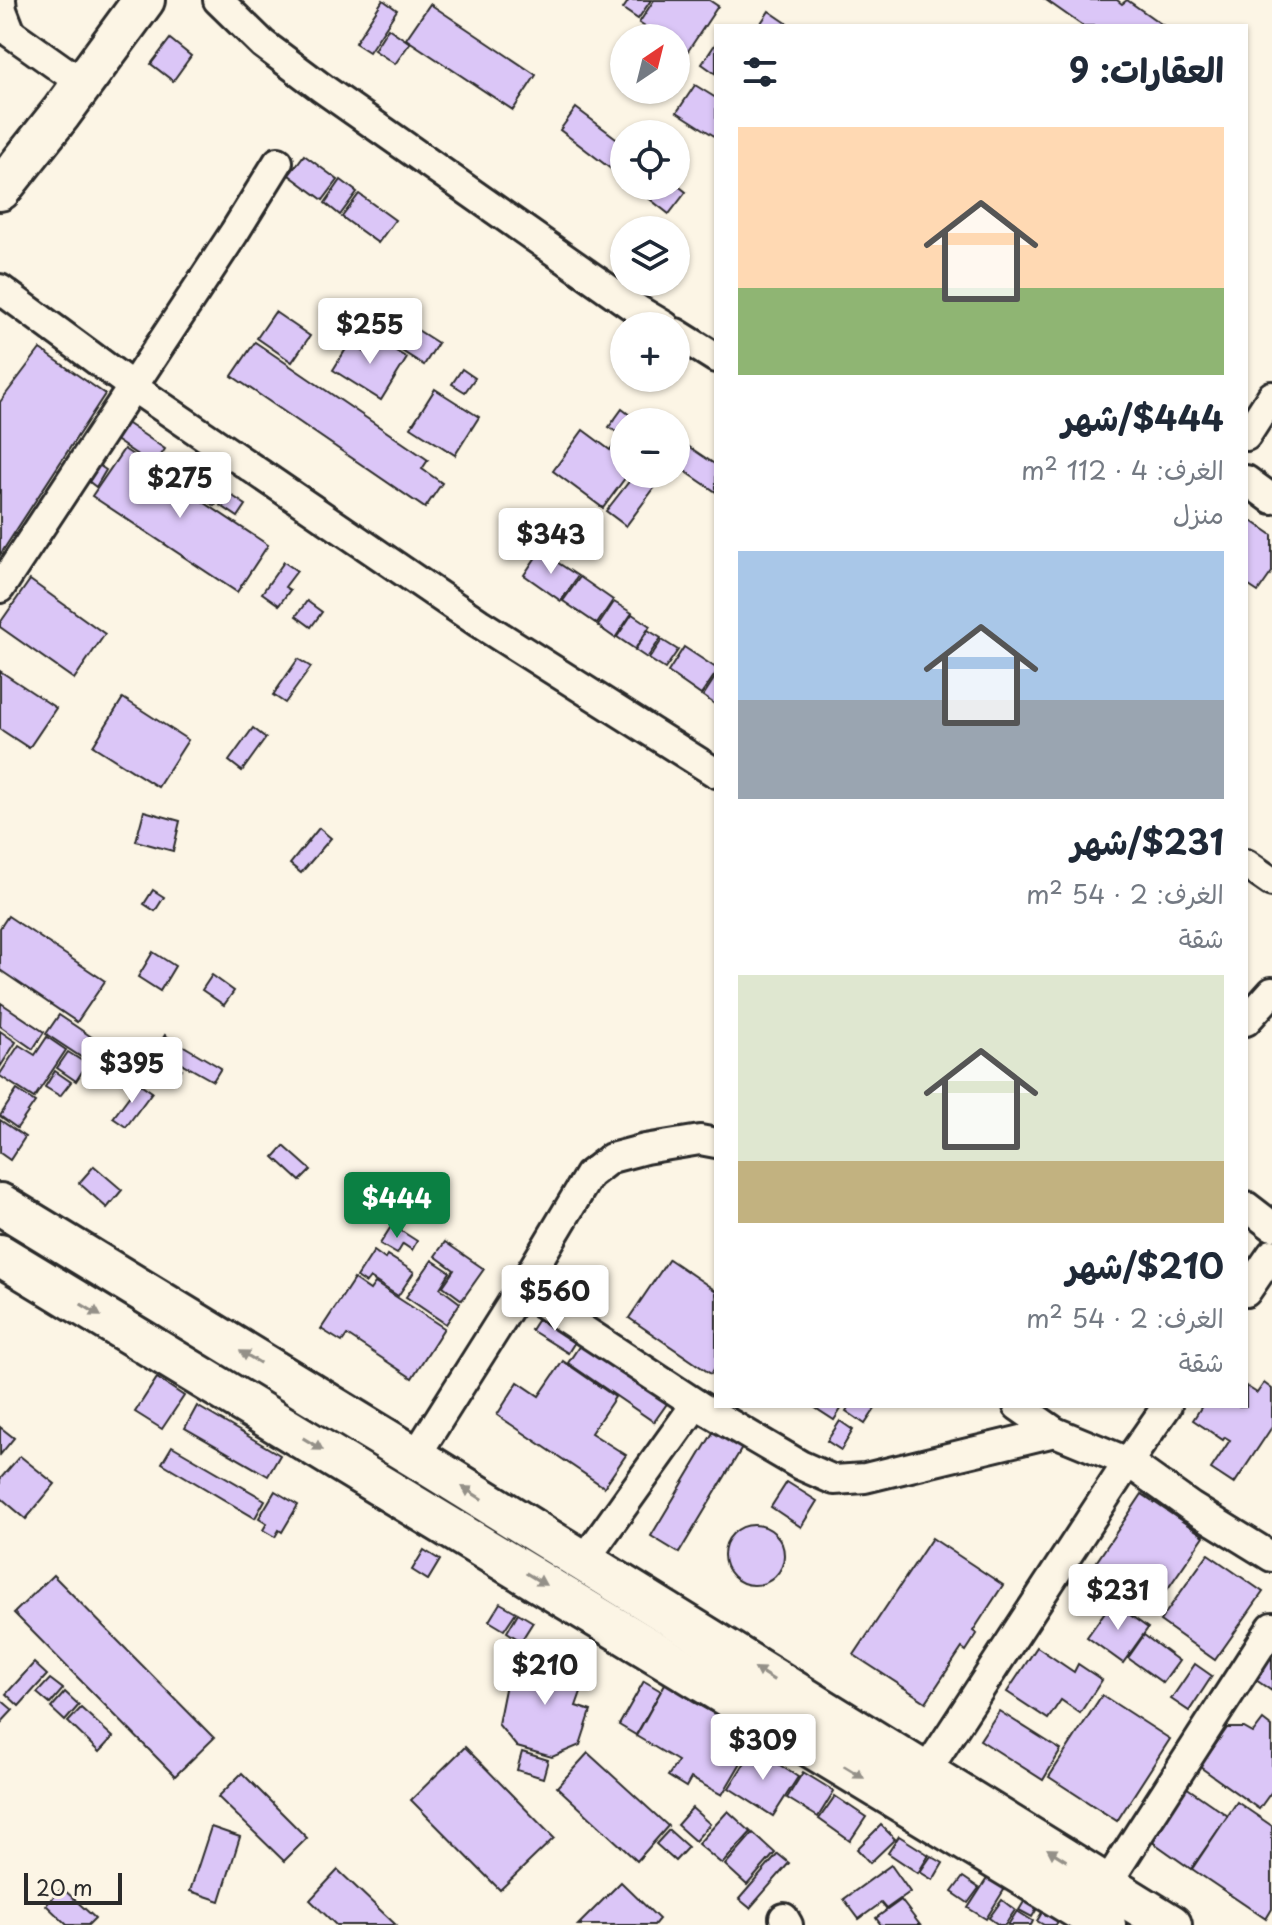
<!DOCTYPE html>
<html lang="ar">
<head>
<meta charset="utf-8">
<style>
	:root { --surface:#fff; --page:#f2f2f3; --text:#1f2937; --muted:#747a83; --accent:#0b8043 }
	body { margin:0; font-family:"Playpen Sans","Playpen Sans Arabic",sans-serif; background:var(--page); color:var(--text); direction:rtl; height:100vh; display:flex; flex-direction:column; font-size:30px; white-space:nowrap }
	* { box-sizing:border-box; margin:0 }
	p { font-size:26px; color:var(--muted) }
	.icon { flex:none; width:44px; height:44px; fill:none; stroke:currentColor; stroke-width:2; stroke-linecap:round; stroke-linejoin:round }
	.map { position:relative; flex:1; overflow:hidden; direction:ltr }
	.panel { position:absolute; left:714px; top:24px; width:534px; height:1384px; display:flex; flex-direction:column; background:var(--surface); border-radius:0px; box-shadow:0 2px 6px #0004; direction:rtl }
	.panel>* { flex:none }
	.needle { width:52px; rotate:35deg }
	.fabs { position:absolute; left:610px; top:24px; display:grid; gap:16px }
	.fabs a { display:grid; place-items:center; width:80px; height:80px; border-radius:50%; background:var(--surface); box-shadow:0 2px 6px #0004; font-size:40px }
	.scale { position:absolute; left:24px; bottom:20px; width:98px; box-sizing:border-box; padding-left:8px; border:4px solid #2b2b2b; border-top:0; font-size:22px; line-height:28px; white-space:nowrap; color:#2b2b2b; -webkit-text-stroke:6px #fcf5e5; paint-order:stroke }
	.price { position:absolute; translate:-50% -68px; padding:0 18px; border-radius:8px; background:#fff; color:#222; font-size:26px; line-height:52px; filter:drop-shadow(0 2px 4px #0008) }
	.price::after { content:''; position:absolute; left:50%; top:48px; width:24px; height:18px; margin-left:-12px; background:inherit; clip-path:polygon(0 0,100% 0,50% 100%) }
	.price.on { background:var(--accent); color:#fff }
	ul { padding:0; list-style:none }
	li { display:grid; align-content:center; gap:16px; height:424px; padding:0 24px }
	li span { display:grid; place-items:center; height:248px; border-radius:0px; color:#555 }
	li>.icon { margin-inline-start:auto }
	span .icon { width:144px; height:144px; fill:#fffc; stroke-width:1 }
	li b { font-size:34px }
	h2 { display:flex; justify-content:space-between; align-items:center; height:96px; padding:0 24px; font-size:34px }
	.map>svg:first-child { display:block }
	.building { fill:#dbc6f7; stroke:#2b2b2b; stroke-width:2 }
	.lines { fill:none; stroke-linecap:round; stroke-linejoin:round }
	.street-casing { stroke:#2b2b2b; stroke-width:34 }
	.secondary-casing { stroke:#2b2b2b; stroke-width:46 }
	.street { stroke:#fcf5e5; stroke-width:28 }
	.secondary { stroke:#fcf5e5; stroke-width:40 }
	.oneway { fill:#949088 }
</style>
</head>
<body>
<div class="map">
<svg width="1272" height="1925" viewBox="0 0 1272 1925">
	<rect width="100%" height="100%" fill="#fcf5e5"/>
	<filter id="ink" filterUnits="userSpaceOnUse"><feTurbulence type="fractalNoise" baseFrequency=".0125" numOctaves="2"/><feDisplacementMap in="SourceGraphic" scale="16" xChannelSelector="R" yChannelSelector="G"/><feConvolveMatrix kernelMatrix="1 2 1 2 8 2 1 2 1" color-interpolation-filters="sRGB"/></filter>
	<g filter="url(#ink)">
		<!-- building -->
		<g class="building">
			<polygon points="383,0 397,10 369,52 355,43"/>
			<polygon points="629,0 651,0 638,19 623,9"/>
			<polygon points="654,0 709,0 718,6 686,54 676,48 676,38 662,38 639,23"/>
			<polygon points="1046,0 1117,0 1122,4 1127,0 1164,26 1083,26"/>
			<polygon points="430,4 536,75 513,110 406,39"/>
			<polygon points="769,11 791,26 759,26"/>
			<polygon points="388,28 410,43 395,64 374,50"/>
			<polygon points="170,39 191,56 173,81 151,64"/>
			<polygon points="716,43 716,74 702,64"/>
			<polygon points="695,85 716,98 716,137 677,112"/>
			<polygon points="576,108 624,144 624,179 560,130"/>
			<polygon points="304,155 338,180 323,200 289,175"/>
			<polygon points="341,180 357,192 340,215 325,203"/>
			<polygon points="676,184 686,192 669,214 633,186 676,186"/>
			<polygon points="359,194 395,220 378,243 342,217"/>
			<polygon points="372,301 438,343 424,365 358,323"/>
			<polygon points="275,312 310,336 292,362 257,338"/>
			<polygon points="359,328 370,335 361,350 375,358 383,343 407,358 381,400 333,370"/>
			<polygon points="255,342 428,460 422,469 442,483 425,508 232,376"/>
			<polygon points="40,349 105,394 0,555 0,402"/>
			<polygon points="462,369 475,378 465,392 452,384"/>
			<polygon points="435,389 479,417 455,455 411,427"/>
			<polygon points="622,409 639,422 624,422 624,437 609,427"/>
			<polygon points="125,422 165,449 154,466 114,439"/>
			<polygon points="583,430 610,450 614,444 624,452 624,474 628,474 603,508 553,471"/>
			<polygon points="676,438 716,465 716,492 676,465"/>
			<polygon points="124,449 268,545 237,592 92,496"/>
			<polygon points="97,464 106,470 96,487 87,480"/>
			<polygon points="635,474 654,474 661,479 626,526 606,511"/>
			<polygon points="215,485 225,492 215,506 205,500"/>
			<polygon points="228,493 246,505 238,517 220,505"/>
			<polygon points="1246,517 1272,535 1272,572 1258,592 1246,584"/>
			<polygon points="540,551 578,576 561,601 524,575"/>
			<polygon points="284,562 297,571 285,587 290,590 279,605 262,593"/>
			<polygon points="580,577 613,600 597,624 563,601"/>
			<polygon points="30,580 105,634 74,679 0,627 0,623"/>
			<polygon points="307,601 322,612 311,627 296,616"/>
			<polygon points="614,602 632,613 615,638 598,626"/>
			<polygon points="632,614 650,626 635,649 617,637"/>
			<polygon points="648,630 661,638 647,658 635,650"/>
			<polygon points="662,640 678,650 665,669 649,659"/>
			<polygon points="684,647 716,668 716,673 701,695 668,672"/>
			<polygon points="298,659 311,667 285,703 273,695"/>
			<polygon points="0,671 56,708 29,748 0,729"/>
			<polygon points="716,676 716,705 703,696"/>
			<polygon points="123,698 188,740 158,787 93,746"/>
			<polygon points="253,728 266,738 242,771 229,761"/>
			<polygon points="144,811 180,821 173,851 136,841"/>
			<polygon points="319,828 331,838 301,873 290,864"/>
			<polygon points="153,890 164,897 155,911 144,904"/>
			<polygon points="8,916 105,981 77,1022 0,970 0,928"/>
			<polygon points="153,952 175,966 160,991 138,977"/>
			<polygon points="212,975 234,991 224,1005 202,990"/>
			<polygon points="1,1003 44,1032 33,1049 0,1026"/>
			<polygon points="59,1015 96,1040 84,1059 46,1034"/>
			<polygon points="0,1031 16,1042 0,1067"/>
			<polygon points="165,1035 177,1043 169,1055 157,1048"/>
			<polygon points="47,1037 66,1050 34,1098 0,1076 0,1074 19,1045 35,1055"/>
			<polygon points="182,1045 221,1068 213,1081 174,1059"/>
			<polygon points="68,1052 87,1064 76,1081 57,1068"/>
			<polygon points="162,1060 182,1069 176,1081 156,1071"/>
			<polygon points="55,1071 71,1082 60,1096 45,1087"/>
			<polygon points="139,1083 152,1092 126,1127 113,1118"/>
			<polygon points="17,1090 35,1102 17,1128 0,1116"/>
			<polygon points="0,1120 25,1137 10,1160 0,1153"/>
			<polygon points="284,1146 311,1170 300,1181 274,1157"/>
			<polygon points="94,1166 122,1190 107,1208 79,1183"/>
			<polygon points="392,1225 417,1241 412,1250 403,1244 397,1254 380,1244"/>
			<polygon points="445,1242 484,1269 462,1300 443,1286 454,1270 435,1256"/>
			<polygon points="374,1251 385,1259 387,1255 414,1272 398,1296 370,1278 366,1283 357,1277"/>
			<polygon points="669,1259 716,1291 716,1366 711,1374 629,1318"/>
			<polygon points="432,1260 450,1272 440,1288 460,1303 446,1324 406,1297"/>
			<polygon points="354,1279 370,1290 375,1283 444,1328 412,1378 347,1335 342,1342 321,1329"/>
			<polygon points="542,1313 578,1337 568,1353 531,1330"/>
			<polygon points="584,1339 671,1398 654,1422 568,1363"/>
			<polygon points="563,1361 615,1397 591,1433 626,1455 604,1487 497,1415 518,1382 539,1396"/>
			<polygon points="157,1378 184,1396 162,1429 135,1412"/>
			<polygon points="1264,1383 1272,1389 1272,1427 1234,1484 1211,1469 1230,1440 1225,1437 1223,1440 1193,1420 1202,1406 1246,1406 1246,1386 1257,1393"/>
			<polygon points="197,1406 280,1455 268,1476 185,1428"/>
			<polygon points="815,1406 843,1406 834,1420 814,1407"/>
			<polygon points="849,1406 877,1406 865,1424 846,1411"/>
			<polygon points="840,1421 853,1430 841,1450 827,1441"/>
			<polygon points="0,1427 14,1438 0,1455"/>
			<polygon points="714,1431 742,1448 679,1553 651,1536"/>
			<polygon points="172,1446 265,1500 255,1518 162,1463"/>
			<polygon points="20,1456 55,1484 26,1519 0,1497 0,1479"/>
			<polygon points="787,1482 817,1501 801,1527 771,1507"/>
			<polygon points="275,1491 298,1505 282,1532 279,1530 275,1537 263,1530 267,1523 259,1518"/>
			<polygon points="1142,1494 1204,1536 1151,1613 1124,1595 1133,1582 1127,1578 1120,1589 1091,1570"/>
			<circle cx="754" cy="1555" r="30"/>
			<polygon points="932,1538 1003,1585 973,1631 977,1634 966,1651 962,1648 926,1702 854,1655"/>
			<polygon points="424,1550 440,1560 428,1580 412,1570"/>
			<polygon points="1208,1554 1263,1592 1215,1660 1160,1621"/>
			<polygon points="53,1575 214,1738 175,1776 14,1613"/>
			<polygon points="1112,1602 1148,1628 1123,1663 1087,1637"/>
			<polygon points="500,1603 516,1612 504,1630 489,1621"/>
			<polygon points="518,1613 533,1622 521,1641 507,1632"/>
			<polygon points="1144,1635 1179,1661 1163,1683 1128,1658"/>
			<polygon points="550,1645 569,1652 565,1662 547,1655"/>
			<polygon points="1037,1647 1074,1672 1078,1664 1102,1680 1080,1713 1061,1700 1048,1719 1007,1692"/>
			<polygon points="536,1654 588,1672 576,1706 591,1711 580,1745 552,1757 517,1747 498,1724 507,1679"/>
			<polygon points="1272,1655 1272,1691 1256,1680"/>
			<polygon points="34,1663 47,1675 19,1706 6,1694"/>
			<polygon points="1195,1664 1212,1676 1189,1711 1171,1699"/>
			<polygon points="50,1679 63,1689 50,1704 37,1693"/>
			<polygon points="644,1681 661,1691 636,1735 619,1725"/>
			<polygon points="666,1682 695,1699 693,1702 756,1737 722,1795 691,1778 686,1787 668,1776 678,1761 636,1736"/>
			<polygon points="65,1692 79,1705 65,1721 51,1708"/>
			<polygon points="1102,1695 1170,1739 1117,1821 1049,1777"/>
			<polygon points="0,1699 13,1710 0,1724"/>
			<polygon points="81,1708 113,1737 99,1752 68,1722"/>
			<polygon points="999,1711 1061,1750 1043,1780 980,1740"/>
			<polygon points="1263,1720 1272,1727 1272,1791 1259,1809 1200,1767 1227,1728 1244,1728 1253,1733"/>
			<polygon points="465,1747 554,1838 500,1890 411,1800"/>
			<polygon points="754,1748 798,1777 773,1816 729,1788"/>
			<polygon points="522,1752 548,1760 543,1778 517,1770"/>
			<polygon points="588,1753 668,1826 637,1861 557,1787"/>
			<polygon points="803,1772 834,1791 818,1817 787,1798"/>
			<polygon points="242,1773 307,1838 284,1861 218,1797"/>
			<polygon points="1183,1785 1228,1816 1191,1869 1147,1838"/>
			<polygon points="835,1796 866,1817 850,1841 819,1819"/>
			<polygon points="1237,1802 1272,1826 1272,1909 1266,1919 1192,1869"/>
			<polygon points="692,1808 710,1824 695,1841 677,1825"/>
			<polygon points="728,1811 751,1832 722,1864 698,1844"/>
			<polygon points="881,1825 895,1839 870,1863 857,1849"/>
			<polygon points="211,1827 240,1837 220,1901 190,1891"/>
			<polygon points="669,1830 688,1847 675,1861 656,1844"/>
			<polygon points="753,1833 775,1853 747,1885 725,1865"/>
			<polygon points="899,1836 929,1855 918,1873 888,1853"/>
			<polygon points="778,1854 789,1863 750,1908 739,1899"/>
			<polygon points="931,1856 943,1863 933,1880 920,1872"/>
			<polygon points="891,1865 910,1892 886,1909 881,1903 859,1919 844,1899"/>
			<polygon points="338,1870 396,1925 336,1925 310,1900"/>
			<polygon points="990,1874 1007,1885 986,1919 968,1908"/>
			<polygon points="963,1877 979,1888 968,1903 952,1892"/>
			<polygon points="621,1882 659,1919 654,1925 578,1925"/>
			<polygon points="62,1888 95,1918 88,1925 67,1925 46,1905"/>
			<polygon points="1028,1895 1041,1902 1032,1917 1019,1910"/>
			<polygon points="901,1900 920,1925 881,1925 876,1918"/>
			<polygon points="1002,1900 1015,1910 1005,1925 999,1925 989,1918"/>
			<polygon points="1044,1909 1060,1917 1056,1925 1044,1925 1037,1921"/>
			<polygon points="1017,1911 1033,1921 1031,1925 1008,1925"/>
		</g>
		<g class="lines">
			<defs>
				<g id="street">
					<polyline points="1,0 2,10 11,33 83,84"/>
					<polyline points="218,0 263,44 322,88 638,310 665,326"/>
					<polyline points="0,289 133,387 479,623 716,773"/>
					<polyline points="676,333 716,358"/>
					<polyline points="1246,436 1272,396"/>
					<polyline points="1246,480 1272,499"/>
					<polyline points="0,588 234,233 278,162"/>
					<polyline points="1246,864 1272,882"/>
					<polyline points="1246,1021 1272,992"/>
					<polyline points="1246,1206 1272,1226"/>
					<polyline points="521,1289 696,1404 800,1465 834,1480 865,1478 1055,1432"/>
					<polyline points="1246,1292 1272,1254"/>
					<polyline points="1018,1406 1055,1432 1128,1462 1191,1507 1272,1557"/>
					<polyline points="415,1457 521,1289 589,1175 611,1158 645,1149 700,1140 716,1143"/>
					<polyline points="583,1562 696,1404"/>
					<polyline points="925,1773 1128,1462 1167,1406"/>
					<polyline points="1106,1885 1272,1627"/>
					<polyline points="784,1918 788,1925"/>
				</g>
				<g id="secondary">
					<polyline points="0,190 61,113 144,0"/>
					<polyline points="0,1204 415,1457 1171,1925"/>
					<polyline points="0,1255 1105,1925"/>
				</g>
			</defs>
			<!-- street casing -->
			<use href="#street" class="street-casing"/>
			<!-- secondary casing -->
			<use href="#secondary" class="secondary-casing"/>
			<!-- street -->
			<use href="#street" class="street"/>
			<!-- secondary -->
			<use href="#secondary" class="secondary"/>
		</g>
		<!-- one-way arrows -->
		<defs><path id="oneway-solid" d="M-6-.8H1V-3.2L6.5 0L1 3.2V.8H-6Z" transform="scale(2)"/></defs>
		<g class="oneway">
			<use href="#oneway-solid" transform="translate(91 1310) rotate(31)"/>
			<use href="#oneway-solid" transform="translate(250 1357) rotate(-149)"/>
			<use href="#oneway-solid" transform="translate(313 1444) rotate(31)"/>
			<use href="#oneway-solid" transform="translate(472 1493) rotate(-148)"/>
			<use href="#oneway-solid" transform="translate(536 1579) rotate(31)"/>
			<use href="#oneway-solid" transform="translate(764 1674) rotate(-148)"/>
			<use href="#oneway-solid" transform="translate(854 1772) rotate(31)"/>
			<use href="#oneway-solid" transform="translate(1057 1855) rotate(-148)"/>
		</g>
	</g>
</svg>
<div class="fabs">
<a><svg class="needle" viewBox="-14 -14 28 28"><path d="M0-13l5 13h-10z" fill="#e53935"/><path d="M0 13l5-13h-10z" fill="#747a83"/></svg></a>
<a><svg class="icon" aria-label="locate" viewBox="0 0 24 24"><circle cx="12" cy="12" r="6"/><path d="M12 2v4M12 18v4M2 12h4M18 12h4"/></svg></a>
<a><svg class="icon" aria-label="layers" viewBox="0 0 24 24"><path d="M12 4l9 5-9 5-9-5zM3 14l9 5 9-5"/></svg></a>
<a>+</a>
<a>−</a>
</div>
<div class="scale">20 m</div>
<b class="price" style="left:370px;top:366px">$255</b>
<b class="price" style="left:180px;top:520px">$275</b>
<b class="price" style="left:551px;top:576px">$343</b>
<b class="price" style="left:132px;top:1105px">$395</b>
<b class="price on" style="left:397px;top:1240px">$444</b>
<b class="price" style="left:555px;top:1333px">$560</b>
<b class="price" style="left:1118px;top:1632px">$231</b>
<b class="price" style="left:545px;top:1707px">$210</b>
<b class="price" style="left:763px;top:1782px">$309</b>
<section class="panel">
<h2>العقارات: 9<svg class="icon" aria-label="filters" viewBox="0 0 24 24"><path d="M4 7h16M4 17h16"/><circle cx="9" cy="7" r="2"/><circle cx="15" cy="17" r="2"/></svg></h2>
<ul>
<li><span style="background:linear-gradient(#ffd9b3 65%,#8fb573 0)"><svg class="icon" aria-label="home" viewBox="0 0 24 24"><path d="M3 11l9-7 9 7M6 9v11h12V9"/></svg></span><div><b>$444/شهر</b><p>الغرف: 4 · 112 m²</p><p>منزل</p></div></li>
<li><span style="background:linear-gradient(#a9c7e8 60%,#9aa5b1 0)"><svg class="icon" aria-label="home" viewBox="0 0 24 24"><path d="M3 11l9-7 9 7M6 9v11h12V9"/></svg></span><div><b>$231/شهر</b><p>الغرف: 2 · 54 m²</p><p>شقة</p></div></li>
<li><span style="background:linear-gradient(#dfe7d0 75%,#c2b280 0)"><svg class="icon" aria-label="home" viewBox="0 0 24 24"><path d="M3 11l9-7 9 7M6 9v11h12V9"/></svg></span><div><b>$210/شهر</b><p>الغرف: 2 · 54 m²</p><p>شقة</p></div></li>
</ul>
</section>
</div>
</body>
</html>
